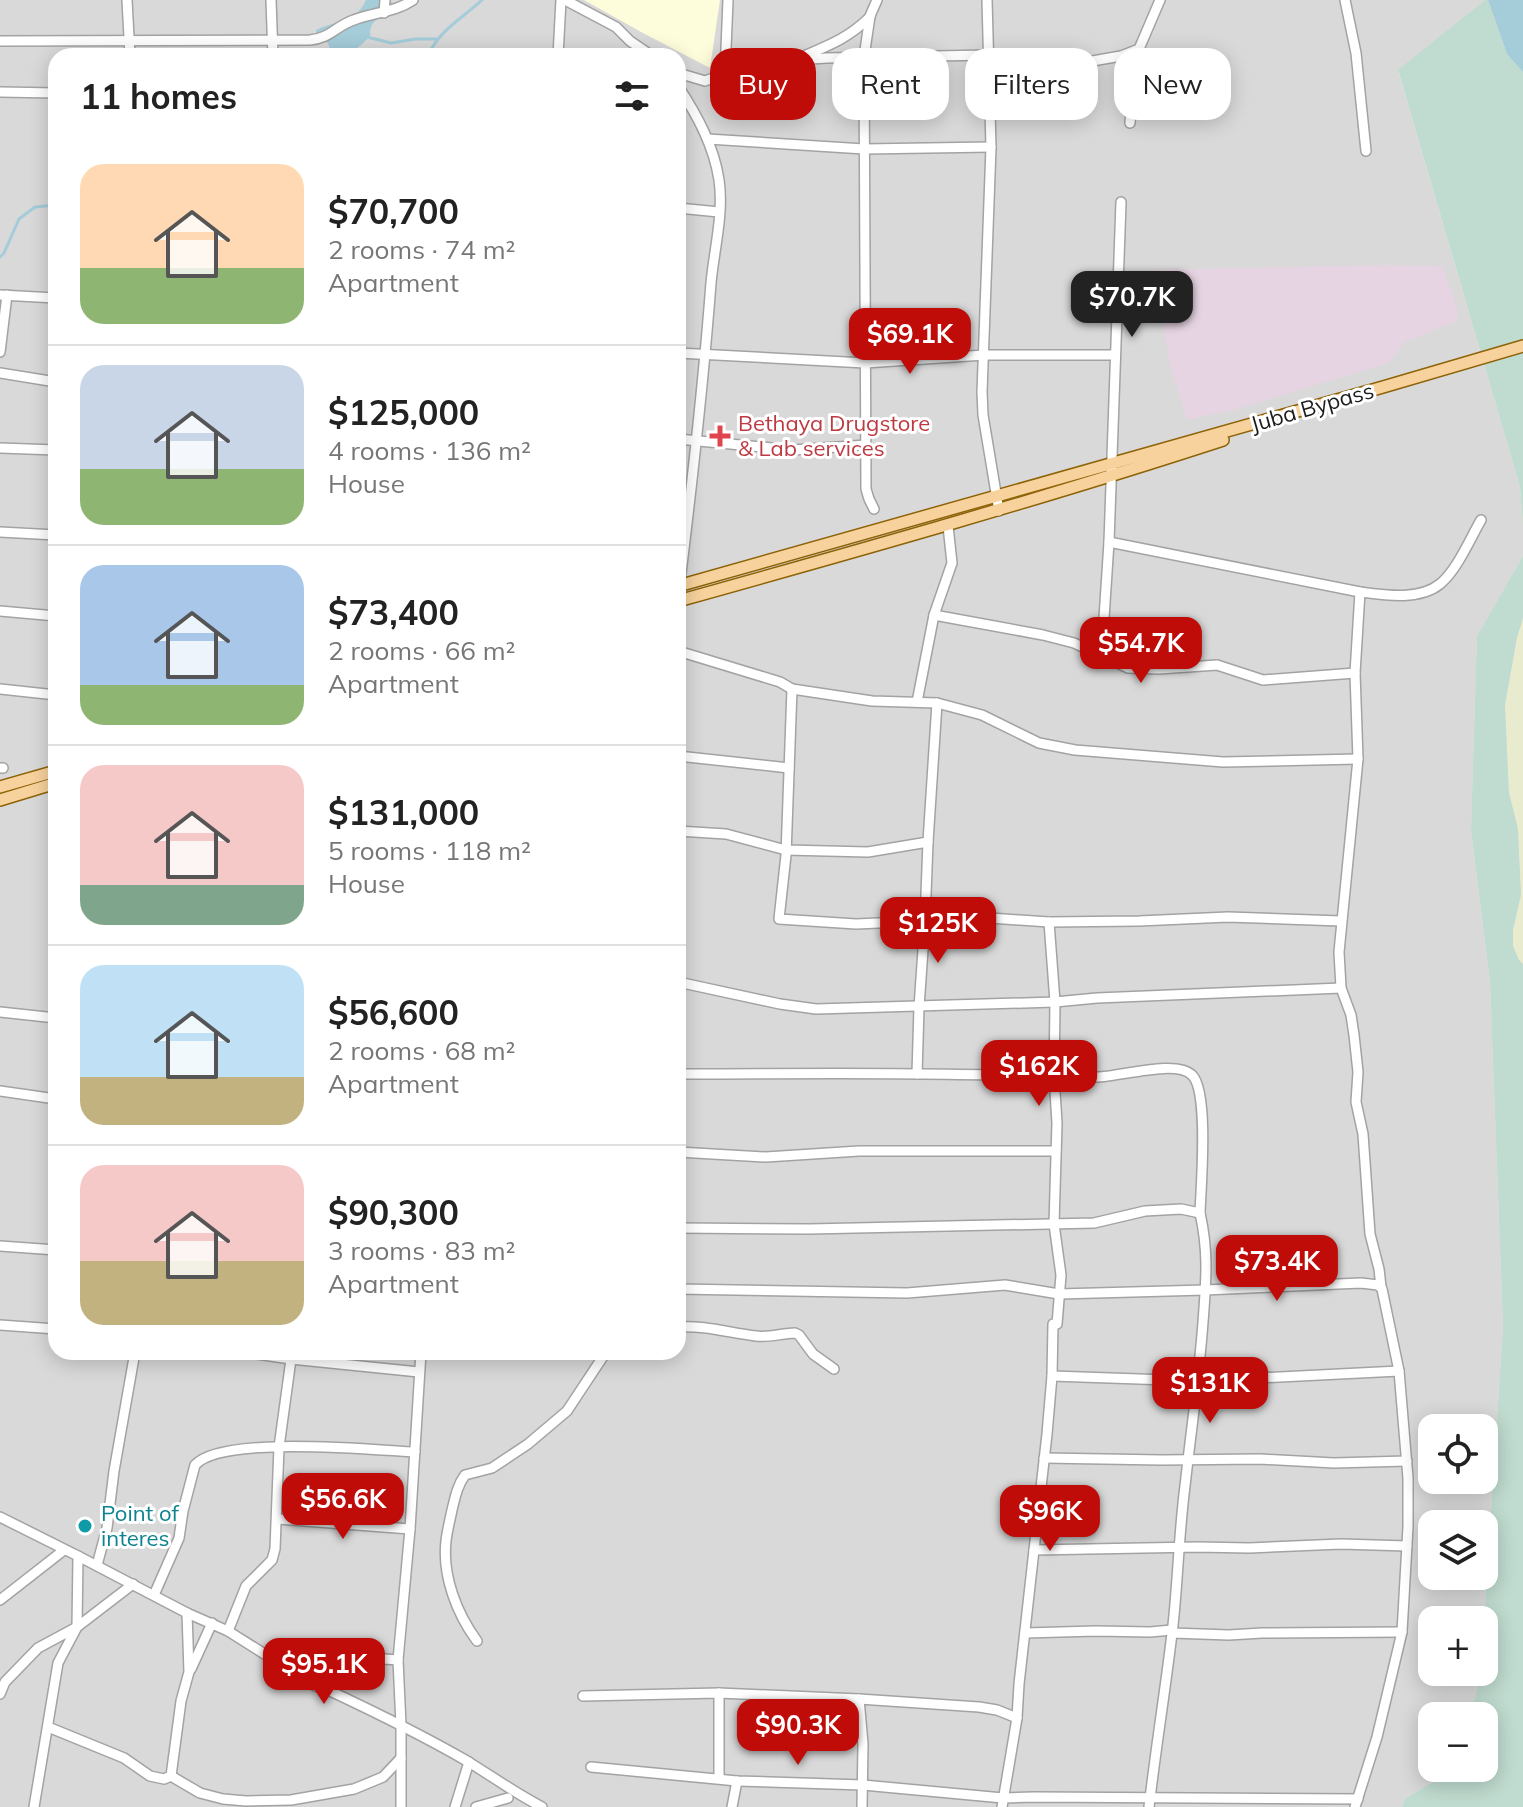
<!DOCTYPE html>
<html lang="en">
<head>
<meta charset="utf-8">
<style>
	:root { --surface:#fff; --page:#f2f2f2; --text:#222; --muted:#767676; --line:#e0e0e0; --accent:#bf0c09 }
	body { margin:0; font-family:Mulish,sans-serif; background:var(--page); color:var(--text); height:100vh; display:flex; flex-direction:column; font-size:30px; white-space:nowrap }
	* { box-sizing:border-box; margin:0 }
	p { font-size:26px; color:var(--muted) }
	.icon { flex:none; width:44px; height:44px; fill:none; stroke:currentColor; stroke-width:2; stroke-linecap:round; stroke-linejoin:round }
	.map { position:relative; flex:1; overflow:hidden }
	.sheet { position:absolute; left:48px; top:48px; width:638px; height:1312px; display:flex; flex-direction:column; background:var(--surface); border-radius:24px; box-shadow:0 4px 20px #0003 }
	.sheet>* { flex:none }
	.guide { position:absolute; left:710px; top:48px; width:692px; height:72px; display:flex; gap:16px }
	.buttons { position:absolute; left:1418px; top:1414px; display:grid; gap:16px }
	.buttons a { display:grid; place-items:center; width:80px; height:80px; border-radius:16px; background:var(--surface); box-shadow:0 4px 20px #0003; font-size:40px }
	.price { position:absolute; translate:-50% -68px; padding:0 18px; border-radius:16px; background:var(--accent); color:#fff; font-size:26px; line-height:52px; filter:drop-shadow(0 2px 4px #0008) }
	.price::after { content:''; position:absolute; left:50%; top:48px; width:24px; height:18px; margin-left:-12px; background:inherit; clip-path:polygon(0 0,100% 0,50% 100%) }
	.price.current { background:#222; color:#fff }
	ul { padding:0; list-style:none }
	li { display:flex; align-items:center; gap:24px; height:200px; padding:0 32px }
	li+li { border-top:2px solid var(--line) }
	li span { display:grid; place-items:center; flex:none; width:224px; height:160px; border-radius:24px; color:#555 }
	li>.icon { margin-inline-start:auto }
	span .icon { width:96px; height:96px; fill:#fffc; stroke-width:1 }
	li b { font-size:34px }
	h2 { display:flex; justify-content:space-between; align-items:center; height:96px; padding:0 32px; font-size:34px }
	.pill { padding:0 28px; border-radius:24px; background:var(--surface); box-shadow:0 4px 20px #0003; font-size:28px; line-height:72px }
	.pill.current { background:var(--accent); color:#fff }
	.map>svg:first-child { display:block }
	.residential { fill:#dad9d9; fill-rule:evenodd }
	.industrial { fill:#e6d4e2 }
	.education { fill:#fdfddb }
	.farmland { fill:#e9ebce }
	.wetland { fill:#c0dbcf }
	.water { fill:#a4ccd9 }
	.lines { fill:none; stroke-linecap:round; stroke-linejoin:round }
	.stream { stroke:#a4ccd9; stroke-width:3 }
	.minor-casing { stroke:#a3a3a3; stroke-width:12 }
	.major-casing { stroke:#8e6307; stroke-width:14 }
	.minor { stroke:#fff; stroke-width:9 }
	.major { stroke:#f7d29d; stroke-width:11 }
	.health-dot { fill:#e0444e; stroke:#fff; stroke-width:3 }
	.culture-dot { fill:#0f9aa8; stroke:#fff; stroke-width:3 }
	.labels { text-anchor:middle; stroke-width:6; stroke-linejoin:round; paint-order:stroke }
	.street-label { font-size:22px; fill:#1c1c1c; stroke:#fff }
	.health-label { font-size:22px; fill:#be3a42; stroke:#fff; text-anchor:start }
	.culture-label { font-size:22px; fill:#0d838f; stroke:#fff; text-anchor:start }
</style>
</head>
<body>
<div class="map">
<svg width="1523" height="1807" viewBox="0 0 1523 1807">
	<rect width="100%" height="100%" fill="#edeae2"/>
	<!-- residential -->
	<path class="residential" d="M0,0H1485L1398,71L1520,487L1523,524V556L1477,636L1471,831L1490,982L1503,1326L1484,1620H1432V1672H1480L1479,1683L1470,1716H1432V1768H1456L1405,1799L1402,1807H0ZM56,56H678V1352H56ZM1432,1428H1484V1480H1432ZM1432,1524H1484V1576H1432Z"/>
	<!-- industrial -->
	<polygon class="industrial" points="1386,265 1442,266 1457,308 1457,321 1404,342 1389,363 1233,410 1187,420 1170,364 1161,314 1155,270"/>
	<!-- education -->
	<polygon class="education" points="584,0 720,0 710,68 643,33"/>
	<!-- farmland -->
	<polygon class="farmland" points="1523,618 1523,964 1519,960 1513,946 1513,930 1521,895 1518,829 1509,793 1505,705 1517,638"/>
	<!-- wetland -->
	<g class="wetland">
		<polygon points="1485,0 1488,0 1507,54 1523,72 1523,524 1520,487 1398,70"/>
		<polygon points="1523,556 1523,618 1517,638 1505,705 1509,793 1518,829 1521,895 1513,930 1513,946 1519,960 1523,964 1523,1807 1402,1807 1405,1799 1456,1768 1484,1768 1484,1716 1470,1716 1479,1683 1480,1672 1484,1672 1484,1620 1503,1326 1490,982 1471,831 1477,636"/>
	</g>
	<!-- water -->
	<g class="water">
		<path d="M366,0H391L392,11C385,15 373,19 371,27C368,37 374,30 367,39C362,45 357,47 353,53L335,56H314L330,49L328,43L316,37V30C336,20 355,24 366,0Z"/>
		<polygon points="1488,0 1523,0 1523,72 1507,54"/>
	</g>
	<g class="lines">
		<!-- stream -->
		<g class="stream">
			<polyline points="367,37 391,43 416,39 436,39"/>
			<path d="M427,56C443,27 459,21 482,0"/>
			<polyline points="0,257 4,253 19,219 35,207 56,205"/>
		</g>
		<defs>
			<g id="minor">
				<polyline points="127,0 130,56"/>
				<polyline points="271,0 273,56"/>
				<polyline points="565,0 616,27 630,41 652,56"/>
				<polyline points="987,0 991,147 982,392 983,415 999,511"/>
				<polyline points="1345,0 1356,53 1366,151"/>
				<polyline points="384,13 385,0"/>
				<path d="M0,41L310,40C330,38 334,28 351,21C372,12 394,13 413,0"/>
				<polyline points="558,56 561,0"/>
				<path d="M804,56C832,44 848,38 870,17"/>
				<polyline points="678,73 705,81 737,69 778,61 827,58 989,55"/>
				<polyline points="725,73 728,0"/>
				<polyline points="990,79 1121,56 1139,49 1160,0"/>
				<path d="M678,86C697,115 714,146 719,180C724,213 714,250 711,283C703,388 691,493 678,598"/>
				<polyline points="0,92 56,93"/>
				<polyline points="1130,123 1135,52"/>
				<polyline points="708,139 864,149 991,147"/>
				<polyline points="678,208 719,212"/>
				<polyline points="0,295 56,298"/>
				<polyline points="0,352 7,295"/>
				<polyline points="678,353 865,363 984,355 1115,355"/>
				<polyline points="0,373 56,382"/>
				<polyline points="678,439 793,450 866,445"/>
				<polyline points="0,448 56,450"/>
				<polyline points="874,509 869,499 866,489 864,57 870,16 877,0"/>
				<polyline points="0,532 56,535"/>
				<path d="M1109,542L1360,592C1384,595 1419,601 1440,584C1457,570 1470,539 1481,520"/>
				<polyline points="1360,592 1355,673 1358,759 1339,952 1341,988 1351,1015 1354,1035 1358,1072 1356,1102 1363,1134 1370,1234 1379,1269 1381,1287"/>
				<polyline points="0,611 56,616"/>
				<polyline points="934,615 1043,635 1074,643 1128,668 1159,669 1217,665 1263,680 1355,673"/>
				<polyline points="678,651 780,682 792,689 872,701 937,703 982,715 1039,743 1075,750 1223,762 1358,759"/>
				<polyline points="1114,662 1106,645 1103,633 1109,542 1121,202"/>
				<polyline points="0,689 56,695"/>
				<polyline points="792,689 786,855 779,919 856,924 990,918 1049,922 1139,921 1228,917 1341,921"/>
				<polyline points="917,702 934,615 952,563 948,526"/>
				<polyline points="678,756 789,768"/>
				<polyline points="0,768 3,768"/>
				<polyline points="678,831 726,834 786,850 868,852 928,842"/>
				<polyline points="678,982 780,1004 816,1009 1055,1002 1097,998 1341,988"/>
				<polyline points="0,1012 56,1018"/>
				<path d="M678,1074C759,1074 840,1073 921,1074C980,1074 1039,1077 1097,1077C1119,1077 1176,1059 1192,1075C1209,1091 1201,1186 1200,1213"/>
				<polyline points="917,1074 919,1007 925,921 928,842 937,703"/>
				<polyline points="0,1091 56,1099"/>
				<polyline points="678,1152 766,1157 859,1151 1056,1151"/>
				<path d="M678,1228L809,1229L1094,1223L1145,1211L1181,1209L1200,1213C1209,1254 1206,1281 1203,1322C1199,1377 1191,1431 1185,1486C1179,1532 1178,1579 1173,1625C1166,1686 1156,1746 1149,1807"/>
				<polyline points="0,1246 56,1250"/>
				<polyline points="678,1289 907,1293 1005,1285 1059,1294 1205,1290 1361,1283 1378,1285 1382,1289 1399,1371 1408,1478 1408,1527 1402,1632 1377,1737 1355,1807"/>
				<polyline points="0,1325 56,1329"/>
				<path d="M678,1327C704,1325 730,1333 756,1336C768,1338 783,1333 795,1333L799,1335L813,1354L834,1369"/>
				<polyline points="242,1352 291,1359 419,1372"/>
				<polyline points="1052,1376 1197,1381 1399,1371"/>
				<polyline points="1044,1458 1162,1460 1260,1459 1334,1463 1407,1461"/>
				<polyline points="0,1517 78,1556 77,1627 58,1663 34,1807"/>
				<polyline points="278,1519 410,1529"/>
				<polyline points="1034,1550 1198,1547 1249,1548 1341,1544 1407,1546"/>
				<path d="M78,1556L187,1613L228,1631L315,1686L328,1690C375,1712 422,1735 467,1761C493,1777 515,1793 542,1807"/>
				<polyline points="97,1565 107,1528 114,1471 135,1352"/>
				<path d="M154,1595L179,1538L183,1511L195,1465C221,1435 373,1450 415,1452"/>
				<polyline points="0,1600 64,1550"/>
				<polyline points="228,1631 246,1586 272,1560 275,1549 279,1447 292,1352"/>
				<polyline points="1025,1633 1096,1631 1150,1632 1172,1630"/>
				<polyline points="1172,1633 1229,1635 1262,1633 1402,1632"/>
				<path d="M477,1641C457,1614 442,1576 446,1541C447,1531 450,1520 452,1510C455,1498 457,1486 465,1475L492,1468L528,1444L567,1411L606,1352"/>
				<polyline points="191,1669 212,1623"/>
				<polyline points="328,1690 350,1662 385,1659 398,1660"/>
				<polyline points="0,1694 5,1682 38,1648 77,1627 133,1584"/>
				<polyline points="583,1696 719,1693 859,1699 979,1707 997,1710 1017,1718"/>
				<polyline points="859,1699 863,1744 862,1807"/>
				<polyline points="48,1727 124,1758 150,1776 164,1779 171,1776 181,1701 189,1672 187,1613"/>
				<polyline points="591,1767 737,1781 863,1785 1003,1798 1034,1797 1358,1799"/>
				<polyline points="171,1776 200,1793 223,1799 246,1801 291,1800 354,1789 383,1777 401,1758"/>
				<polyline points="719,1778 719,1693"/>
				<polyline points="401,1807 401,1725 398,1660 410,1529 421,1352"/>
				<polyline points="455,1807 469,1762"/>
				<polyline points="476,1807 508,1798"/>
				<polyline points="732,1807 737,1781"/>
				<polyline points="1002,1807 1017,1718 1019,1684 1047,1434 1052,1376 1053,1324 1057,1324 1061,1275 1054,1224 1057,1123 1054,1076 1055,1002 1049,922"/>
			</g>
			<g id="major">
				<polyline points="678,586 1383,387 1523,346"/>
				<path d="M678,601C861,550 1042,499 1223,440"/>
				<polyline points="0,787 56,771"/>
				<polyline points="0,800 56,783"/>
			</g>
		</defs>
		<!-- minor casing -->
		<use href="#minor" class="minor-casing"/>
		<!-- major casing -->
		<use href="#major" class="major-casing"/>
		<!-- minor -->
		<use href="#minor" class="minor"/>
		<!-- major -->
		<use href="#major" class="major"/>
	</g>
	<!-- markers -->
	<path class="health-dot" d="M716 424h8v8h8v8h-8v8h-8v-8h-8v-8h8z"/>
	<circle class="culture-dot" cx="85" cy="1526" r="8"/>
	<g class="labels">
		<!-- street labels -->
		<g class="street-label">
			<text transform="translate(1312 407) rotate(-16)" y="8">Juba Bypass</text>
		</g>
		<!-- health labels -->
		<g class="health-label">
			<text x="738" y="431">Bethaya Drugstore<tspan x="738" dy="25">&amp; Lab services</tspan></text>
		</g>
		<!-- culture labels -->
		<g class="culture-label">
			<text x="101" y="1521">Point of<tspan x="101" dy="25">interes</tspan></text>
		</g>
	</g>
</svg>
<div class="buttons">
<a><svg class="icon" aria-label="locate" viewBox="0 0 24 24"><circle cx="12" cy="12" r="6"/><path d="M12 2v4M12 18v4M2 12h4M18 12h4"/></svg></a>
<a><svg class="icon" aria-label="layers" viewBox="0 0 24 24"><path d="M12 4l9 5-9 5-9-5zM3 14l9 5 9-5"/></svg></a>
<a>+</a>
<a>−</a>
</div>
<b class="price current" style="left:1132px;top:339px">$70.7K</b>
<b class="price" style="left:910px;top:376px">$69.1K</b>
<b class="price" style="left:1141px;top:685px">$54.7K</b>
<b class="price" style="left:938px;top:965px">$125K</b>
<b class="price" style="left:1039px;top:1108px">$162K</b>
<b class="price" style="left:1277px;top:1303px">$73.4K</b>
<b class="price" style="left:1210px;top:1425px">$131K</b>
<b class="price" style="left:343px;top:1541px">$56.6K</b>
<b class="price" style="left:1050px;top:1553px">$96K</b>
<b class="price" style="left:324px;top:1706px">$95.1K</b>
<b class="price" style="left:798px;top:1767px">$90.3K</b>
<div class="guide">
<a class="pill current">Buy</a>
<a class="pill">Rent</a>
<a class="pill">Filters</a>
<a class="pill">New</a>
</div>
<section class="sheet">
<h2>11 homes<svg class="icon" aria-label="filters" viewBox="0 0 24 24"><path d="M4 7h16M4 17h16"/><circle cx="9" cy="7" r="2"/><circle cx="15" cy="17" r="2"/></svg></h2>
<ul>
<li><span style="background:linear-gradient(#ffd9b3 65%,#8fb573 0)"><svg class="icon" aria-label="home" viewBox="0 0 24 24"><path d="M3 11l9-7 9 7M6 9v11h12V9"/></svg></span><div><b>$70,700</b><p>2 rooms · 74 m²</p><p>Apartment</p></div></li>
<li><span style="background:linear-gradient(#c9d6e8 65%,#8fb573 0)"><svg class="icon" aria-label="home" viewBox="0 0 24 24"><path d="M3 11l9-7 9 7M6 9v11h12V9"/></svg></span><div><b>$125,000</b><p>4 rooms · 136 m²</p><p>House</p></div></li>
<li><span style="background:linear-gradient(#a9c7e8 75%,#8fb573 0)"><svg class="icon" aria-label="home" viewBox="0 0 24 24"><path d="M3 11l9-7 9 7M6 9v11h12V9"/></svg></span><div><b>$73,400</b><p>2 rooms · 66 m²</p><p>Apartment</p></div></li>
<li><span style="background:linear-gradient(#f6c9c9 75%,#7fa58c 0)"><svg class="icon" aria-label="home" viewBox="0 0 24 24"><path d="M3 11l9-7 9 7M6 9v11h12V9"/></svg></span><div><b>$131,000</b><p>5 rooms · 118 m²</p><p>House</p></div></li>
<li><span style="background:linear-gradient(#bfe0f5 70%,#c2b280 0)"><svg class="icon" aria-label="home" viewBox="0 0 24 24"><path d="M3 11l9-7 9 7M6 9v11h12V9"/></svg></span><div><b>$56,600</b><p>2 rooms · 68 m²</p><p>Apartment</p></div></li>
<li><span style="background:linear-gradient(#f6c9c9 60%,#c2b280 0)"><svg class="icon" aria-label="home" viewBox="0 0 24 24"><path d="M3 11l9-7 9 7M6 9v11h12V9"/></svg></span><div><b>$90,300</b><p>3 rooms · 83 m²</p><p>Apartment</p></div></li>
</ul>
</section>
</div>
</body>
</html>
